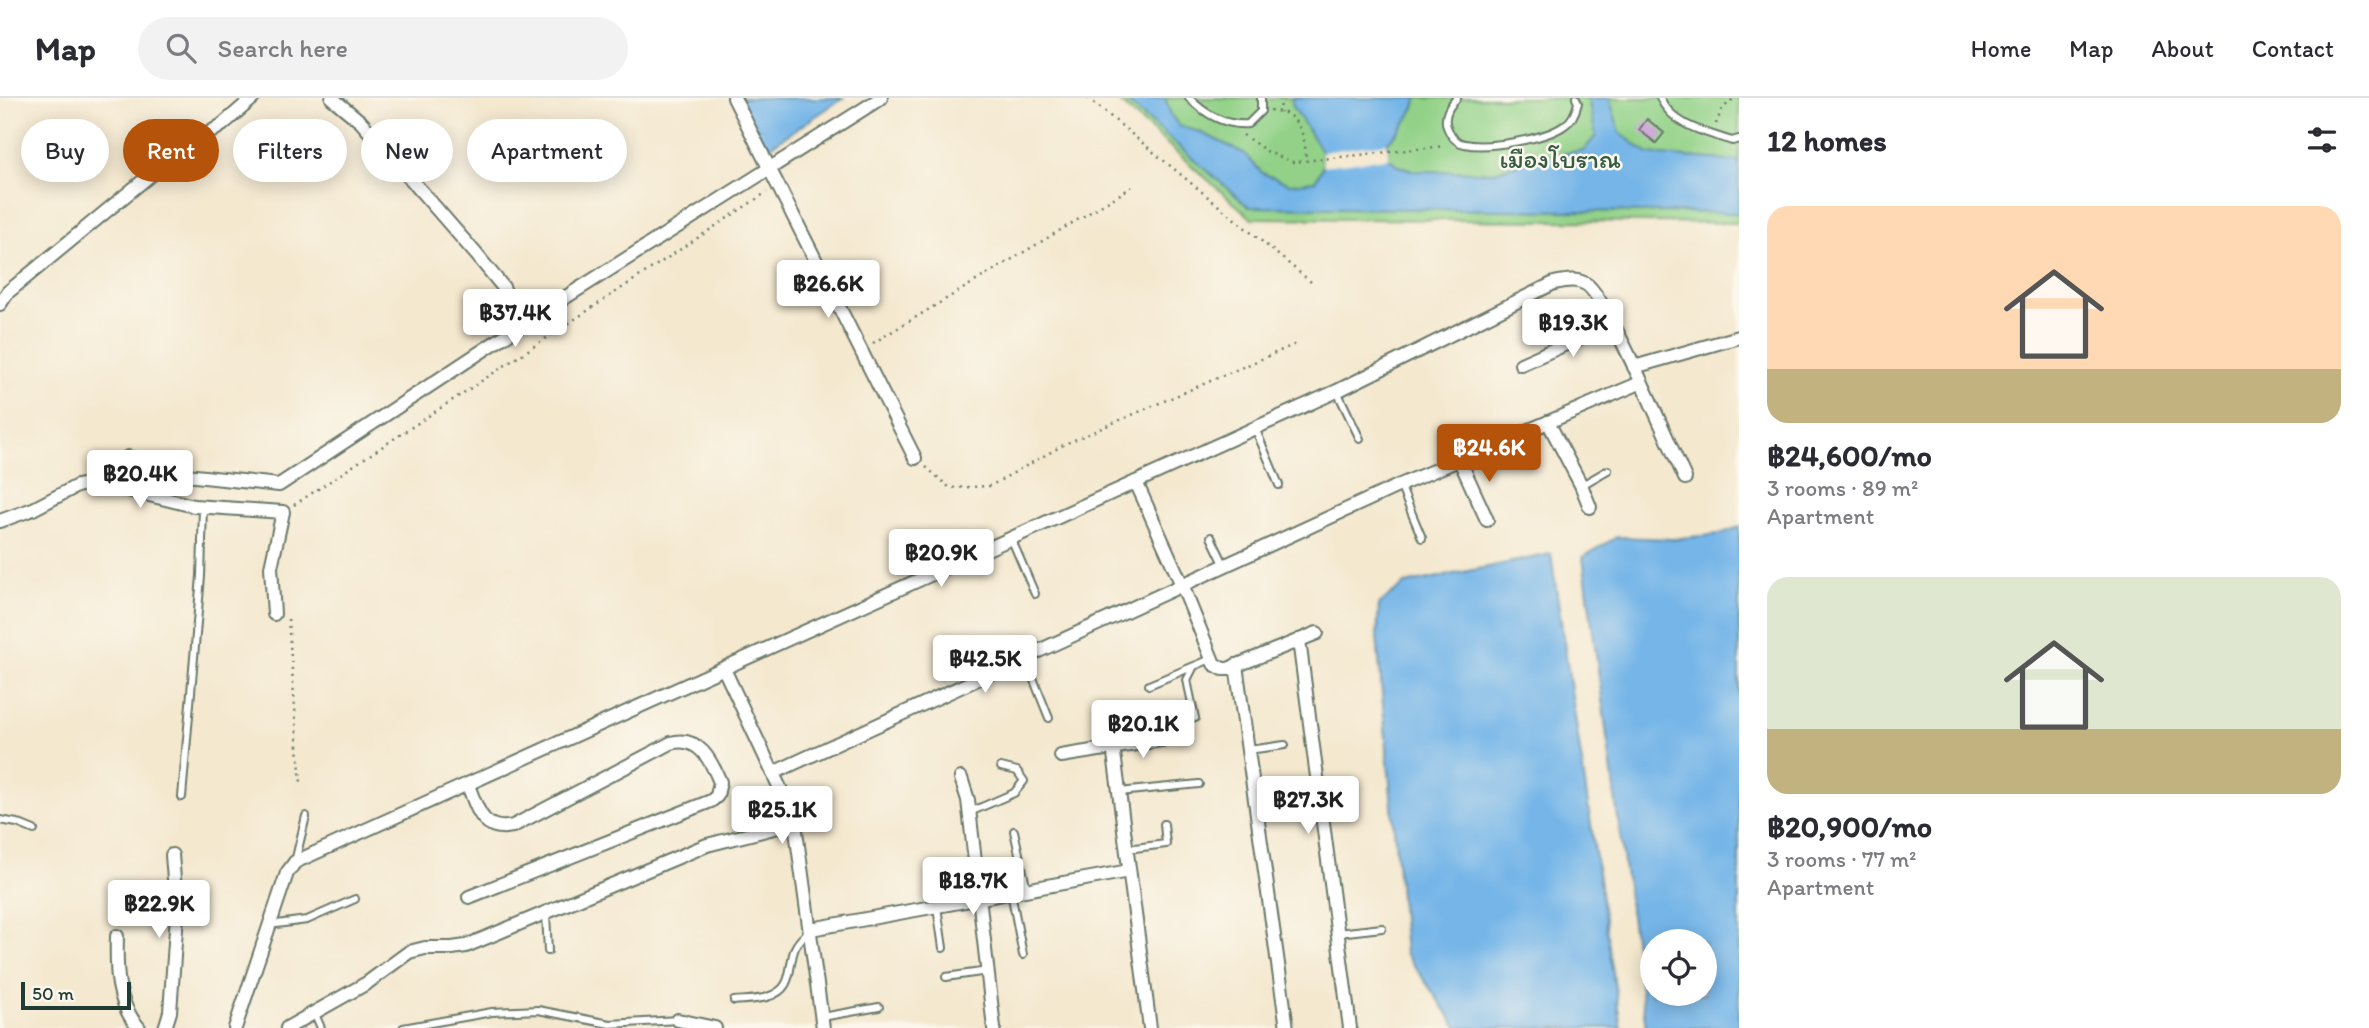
<!DOCTYPE html>
<html lang="en">
<head>
<meta charset="utf-8">
<style>
	:root { --surface:#fff; --page:#f2f2f3; --text:#2b2b33; --muted:#7c7c81; --line:#e1e1e2; --accent:#b45309 }
	body { margin:0; font-family:Itim,"Playpen Sans Thai",sans-serif; background:var(--page); color:var(--text); height:100vh; display:flex; flex-direction:column; font-size:26px; white-space:nowrap }
	* { box-sizing:border-box; margin:0 }
	p { font-size:23px; color:var(--muted) }
	.icon { flex:none; width:38px; height:38px; fill:none; stroke:currentColor; stroke-width:2; stroke-linecap:round; stroke-linejoin:round }
	.map { position:relative; flex:1; overflow:hidden }
	.drawer { display:flex; flex-direction:column; background:var(--surface); width:630px }
	.drawer>* { flex:none }
	.banner { position:absolute; left:21px; top:21px; width:665px; height:63px; display:flex; gap:14px }
	.tools { position:absolute; left:1640px; top:831px; display:grid; gap:14px }
	.tools a { display:grid; place-items:center; width:77px; height:77px; border-radius:50%; background:var(--surface); box-shadow:0 4px 18px #0003; font-size:35px }
	.scale { position:absolute; left:21px; bottom:18px; width:110px; box-sizing:border-box; padding-left:7px; border:4px solid #1f3d34; border-top:0; font-size:19px; line-height:24px; white-space:nowrap; color:#1f3d34; -webkit-text-stroke:5px #fbf7ec; paint-order:stroke }
	.price { position:absolute; translate:-50% -60px; padding:0 16px; border-radius:7px; background:#fff; color:#222; font-size:23px; line-height:46px; filter:drop-shadow(0 2px 4px #0008) }
	.price::after { content:''; position:absolute; left:50%; top:42px; width:21px; height:16px; margin-left:-10px; background:inherit; clip-path:polygon(0 0,100% 0,50% 100%) }
	.price.selected { background:var(--accent); color:#fff }
	ul { padding:0; list-style:none }
	li { display:grid; align-content:center; gap:14px; height:371px; padding:0 28px }
	li span { display:grid; place-items:center; height:217px; border-radius:21px; color:#555 }
	li>.icon { margin-inline-start:auto }
	span .icon { width:126px; height:126px; fill:#fffc; stroke-width:1 }
	li b { font-size:30px }
	h2 { display:flex; justify-content:space-between; align-items:center; height:84px; padding:0 28px; font-size:30px }
	.pill { padding:0 24px; border-radius:32px; background:var(--surface); box-shadow:0 4px 18px #0003; font-size:24px; line-height:63px }
	.pill.selected { background:var(--accent); color:#fff }
	header { display:flex; align-items:center; gap:42px; box-sizing:border-box; height:98px; padding:0 35px; background:var(--surface); border-bottom:2px solid var(--line) }
	header strong { font-size:33px }
	nav { display:flex; gap:38px; margin-inline-start:auto; font-size:24px }
	.search { width:490px; height:63px; background:var(--page); display:flex; align-items:center; gap:18px; box-sizing:border-box; padding:0 24px; border-radius:38px; color:var(--muted); font-size:26px }
	main { display:flex; flex:1; min-height:0 }
	.map>svg:first-child { display:block }
	.green { fill:#92d187; stroke:#58875e; stroke-width:2 }
	.water { fill:#74b5e8; stroke:#4a798e; stroke-width:2; fill-rule:evenodd }
	.pier { fill:#f4e8cf }
	.building { fill:#c79bd7 }
	.lines { fill:none; stroke-linecap:round; stroke-linejoin:round }
	.lane-casing { stroke:#6a796a; stroke-width:10 }
	.street-casing { stroke:#6a796a; stroke-width:16 }
	.path { stroke:#6a796a; stroke-width:2.5; stroke-dasharray:2 5; stroke-linecap:butt }
	.lane { stroke:#fff; stroke-width:6 }
	.street { stroke:#fff; stroke-width:12 }
	.labels { text-anchor:middle; stroke-width:5; stroke-linejoin:round; paint-order:stroke }
	.park-label { font-size:26px; fill:#365b45; stroke:#fbf7ec }
</style>
</head>
<body>
<header>
<strong>Map</strong>
<div class="search"><svg class="icon" aria-label="search" viewBox="0 0 24 24"><circle cx="10" cy="10" r="6"/><path d="M15 15l6 6"/></svg>Search here</div>
<nav><a>Home</a><a>Map</a><a>About</a><a>Contact</a></nav>
</header>
<main>
<div class="map">
<svg width="1739" height="930" viewBox="0 0 1739 930">
	<rect width="100%" height="100%" fill="#fbf7ec"/>
	<filter id="ink" filterUnits="userSpaceOnUse"><feTurbulence type="fractalNoise" baseFrequency=".0143" numOctaves="2"/><feDisplacementMap in="SourceGraphic" scale="14" xChannelSelector="R" yChannelSelector="G"/><feConvolveMatrix kernelMatrix="1 2 1 2 8 2 1 2 1" color-interpolation-filters="sRGB"/></filter>
	<filter id="wash" filterUnits="userSpaceOnUse"><feTurbulence type="fractalNoise" baseFrequency=".00686" numOctaves="4" result="noise"/><feDisplacementMap in="SourceGraphic" scale="28" xChannelSelector="R" yChannelSelector="G"/><feGaussianBlur stdDeviation="1.57" result="paint"/><feColorMatrix in="noise" values="0 0 0 0 0 0 0 0 0 0 0 0 0 0 0 0 0 1.4 0 .05"/><feComposite in="paint" operator="in"/></filter>
	<g filter="url(#wash)">
		<rect width="100%" height="100%" fill="#f4e8cf"/>
		<!-- green -->
		<polygon class="green" points="1115,0 1739,0 1739,125 1251,120"/>
		<!-- water -->
		<g class="water">
			<polygon points="735,0 843,0 763,53"/>
			<path d="M1123,0H1165L1171,17L1179,28L1200,34L1244,55L1262,75L1290,86L1315,83L1323,68L1321,53L1293,8L1291,0H1418C1411,19 1402,31 1387,45L1389,60L1399,68L1416,73L1494,74L1536,60L1584,52L1596,38L1588,0H1609L1620,35L1648,56L1739,63V115L1249,109Z"/>
			<path d="M1739,429V930H1646L1583,459L1617,439L1672,441L1720,436ZM1652,844H1704V896H1652Z"/>
			<polygon points="1551,456 1621,930 1458,930 1405,855 1377,539 1379,506 1405,486"/>
		</g>
		<!-- pier -->
		<polygon class="pier" points="1387,45 1389,60 1323,68 1321,54"/>
		<g id="blocks">
			<!-- building -->
			<polygon class="building" points="1647,21 1664,35 1656,45 1639,32"/>
		</g>
	</g>
	<g filter="url(#ink)">
		<use href="#blocks" fill-opacity="0" stroke="#6a796a" stroke-width="2"/>
		<g class="lines">
			<defs>
				<g id="lane">
					<path d="M1189,0C1205,16 1224,28 1248,26L1261,13V0"/>
					<path d="M1457,0C1450,7 1443,18 1447,29C1450,37 1456,45 1465,46C1487,51 1547,41 1565,27C1573,22 1576,13 1578,5L1576,0"/>
					<path d="M1660,0C1673,28 1705,34 1732,43L1739,41"/>
					<polyline points="1337,293 1360,341"/>
					<polyline points="1255,330 1279,387"/>
					<polyline points="1400,387 1422,440"/>
					<polyline points="1582,387 1608,372"/>
					<polyline points="1211,439 1225,468"/>
					<polyline points="1011,440 1035,496"/>
					<polyline points="1025,560 1049,620"/>
					<polyline points="1195,620 1187,582 1194,568 1149,587 1211,561"/>
					<polyline points="1248,652 1285,647"/>
					<polyline points="1119,694 1199,686"/>
					<polyline points="182,699 201,478 203,409"/>
					<polyline points="970,714 1014,695 1024,683 1017,673 1001,669"/>
					<polyline points="0,722 17,725 34,732"/>
					<polyline points="1014,733 1027,792"/>
					<polyline points="1127,751 1166,746 1164,726"/>
					<polyline points="295,764 306,718"/>
					<polyline points="1011,794 1023,857"/>
					<polyline points="937,809 943,850"/>
					<polyline points="546,816 548,853"/>
					<polyline points="269,827 307,822 355,801"/>
					<polyline points="1338,835 1382,830"/>
					<polyline points="946,879 988,873"/>
					<path d="M734,903C745,902 757,902 767,899C795,891 787,870 795,850C798,843 804,838 809,833"/>
					<polyline points="315,916 321,930"/>
					<polyline points="822,919 879,909"/>
					<polyline points="403,930 492,914 538,912 610,926 678,922"/>
				</g>
				<g id="street">
					<polyline points="332,0 361,24 476,156 503,189 520,228"/>
					<polyline points="734,0 915,360"/>
					<polyline points="0,206 8,194 177,55 222,27 253,0"/>
					<polyline points="1521,266 1611,226"/>
					<polyline points="1634,269 1739,239"/>
					<polyline points="1548,324 1581,387 1590,409"/>
					<polyline points="1460,363 1487,422"/>
					<polyline points="96,384 128,359 150,368 186,377 279,387 520,228 881,0"/>
					<polyline points="1136,384 1182,487 1214,566 1223,571 1228,571 1317,535"/>
					<polyline points="0,423 33,411 77,388 96,384 194,408 283,414 271,469 274,516"/>
					<polyline points="1299,542 1350,930"/>
					<polyline points="1236,567 1287,930"/>
					<polyline points="724,571 786,703 796,733 823,930"/>
					<polyline points="1110,625 1150,930"/>
					<polyline points="1061,658 1167,641"/>
					<polyline points="773,675 1400,387 1640,285"/>
					<polyline points="961,680 968,702 994,930"/>
					<path d="M468,687C477,710 482,735 513,728L671,645C698,637 711,662 720,684L717,698L711,703L469,799"/>
					<polyline points="811,831 1129,773"/>
					<path d="M117,838C116,871 116,905 139,930"/>
					<polyline points="678,922 715,930"/>
					<polyline points="165,930 170,914 177,817 172,757"/>
					<path d="M235,930L287,775L295,764L1337,293L1554,185C1564,183 1576,180 1586,186C1607,198 1670,349 1685,380"/>
					<polyline points="287,930 367,885 409,854 425,850 452,850 466,848 707,747 794,725"/>
				</g>
			</defs>
			<!-- lane casing -->
			<use href="#lane" class="lane-casing"/>
			<!-- street casing -->
			<use href="#street" class="street-casing"/>
			<!-- path -->
			<g class="path">
				<polyline points="1088,0 1311,184"/>
				<polyline points="1280,0 1281,15"/>
				<path d="M1270,12C1275,13 1283,14 1287,16C1303,26 1306,46 1306,63"/>
				<polyline points="1716,26 1722,11 1734,0"/>
				<polyline points="1243,37 1268,54 1293,64 1445,48"/>
				<polyline points="873,245 1132,89"/>
				<polyline points="926,369 950,390 990,388 1067,345 1296,246"/>
				<polyline points="294,407 767,94"/>
				<polyline points="288,521 301,686"/>
			</g>
			<!-- lane -->
			<use href="#lane" class="lane"/>
			<!-- street -->
			<use href="#street" class="street"/>
		</g>
	</g>
	<g class="labels">
		<!-- park labels -->
		<g class="park-label">
			<text x="1560" y="70">เมืองโบราณ</text>
		</g>
	</g>
</svg>
<div class="tools">
<a><svg class="icon" aria-label="locate" viewBox="0 0 24 24"><circle cx="12" cy="12" r="6"/><path d="M12 2v4M12 18v4M2 12h4M18 12h4"/></svg></a>
</div>
<div class="scale">50 m</div>
<b class="price" style="left:828px;top:222px">฿26.6K</b>
<b class="price" style="left:515px;top:251px">฿37.4K</b>
<b class="price" style="left:1573px;top:261px">฿19.3K</b>
<b class="price selected" style="left:1489px;top:386px">฿24.6K</b>
<b class="price" style="left:140px;top:412px">฿20.4K</b>
<b class="price" style="left:941px;top:491px">฿20.9K</b>
<b class="price" style="left:985px;top:597px">฿42.5K</b>
<b class="price" style="left:1143px;top:662px">฿20.1K</b>
<b class="price" style="left:1308px;top:738px">฿27.3K</b>
<b class="price" style="left:782px;top:748px">฿25.1K</b>
<b class="price" style="left:973px;top:819px">฿18.7K</b>
<b class="price" style="left:159px;top:842px">฿22.9K</b>
<div class="banner">
<a class="pill">Buy</a>
<a class="pill selected">Rent</a>
<a class="pill">Filters</a>
<a class="pill">New</a>
<a class="pill">Apartment</a>
</div>
</div>
<section class="drawer">
<h2>12 homes<svg class="icon" aria-label="filters" viewBox="0 0 24 24"><path d="M4 7h16M4 17h16"/><circle cx="9" cy="7" r="2"/><circle cx="15" cy="17" r="2"/></svg></h2>
<ul>
<li><span style="background:linear-gradient(#ffd9b3 75%,#c2b280 0)"><svg class="icon" aria-label="home" viewBox="0 0 24 24"><path d="M3 11l9-7 9 7M6 9v11h12V9"/></svg></span><div><b>฿24,600/mo</b><p>3 rooms · 89 m²</p><p>Apartment</p></div></li>
<li><span style="background:linear-gradient(#dfe7d0 70%,#c2b280 0)"><svg class="icon" aria-label="home" viewBox="0 0 24 24"><path d="M3 11l9-7 9 7M6 9v11h12V9"/></svg></span><div><b>฿20,900/mo</b><p>3 rooms · 77 m²</p><p>Apartment</p></div></li>
</ul>
</section>
</main>
</body>
</html>
